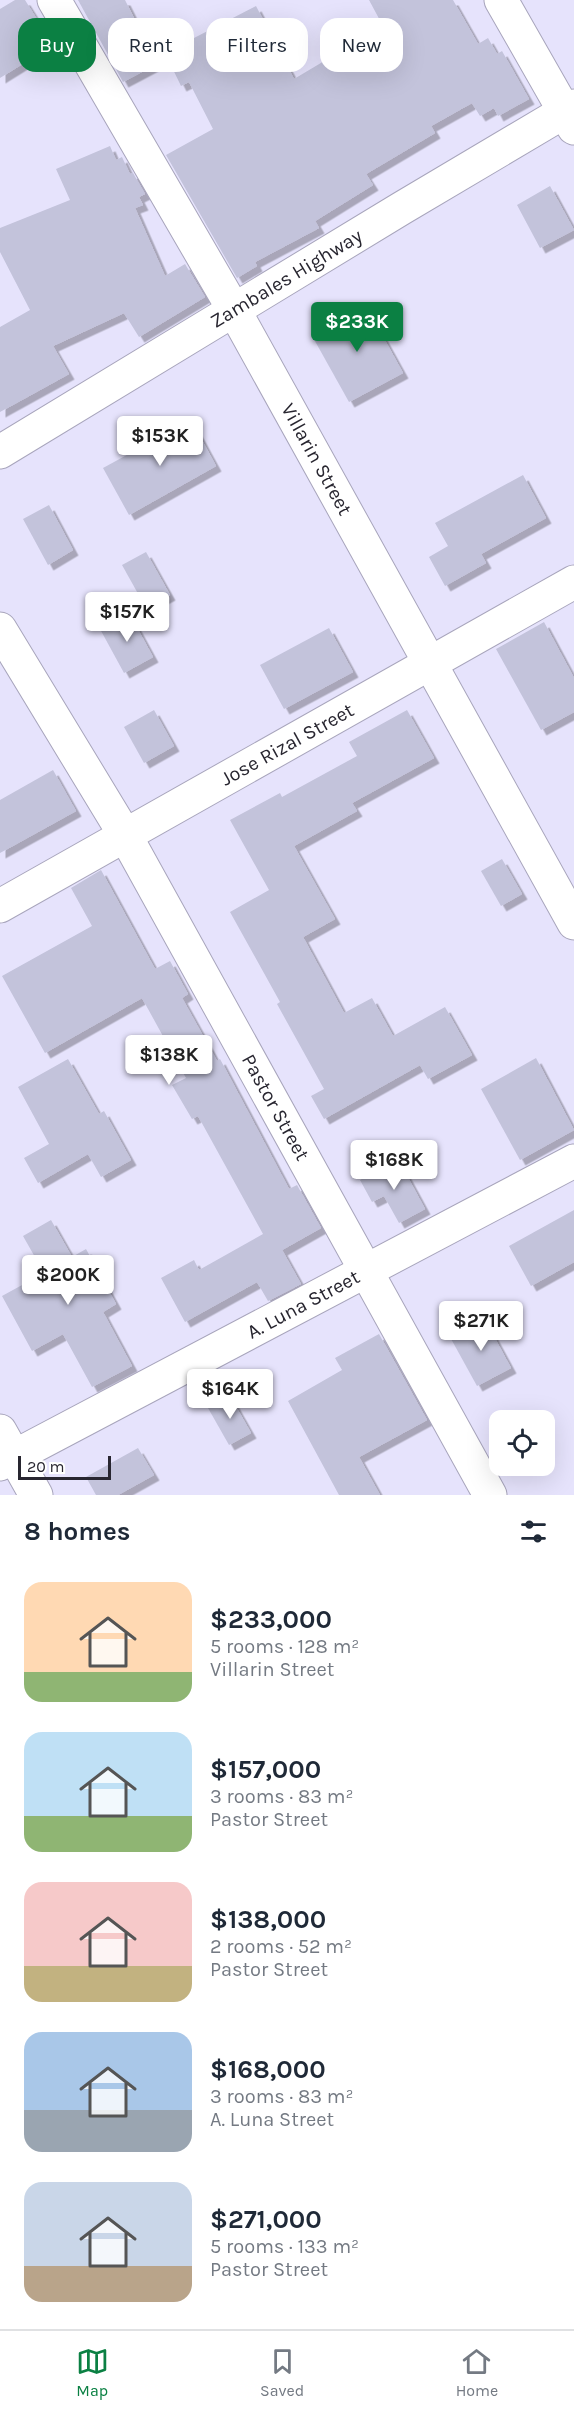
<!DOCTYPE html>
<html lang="en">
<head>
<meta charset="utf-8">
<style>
	:root { --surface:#fff; --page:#f6f6f7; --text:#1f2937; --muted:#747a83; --line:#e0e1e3; --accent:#0b8043 }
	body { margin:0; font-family:Karla,sans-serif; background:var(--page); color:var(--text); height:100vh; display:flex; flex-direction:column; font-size:22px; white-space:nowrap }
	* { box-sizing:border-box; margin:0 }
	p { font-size:20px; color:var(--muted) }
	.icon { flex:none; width:33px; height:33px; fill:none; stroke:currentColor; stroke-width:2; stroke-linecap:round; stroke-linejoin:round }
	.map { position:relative; height:1495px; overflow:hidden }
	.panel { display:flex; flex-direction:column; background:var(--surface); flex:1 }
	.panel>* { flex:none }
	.banner { position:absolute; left:18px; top:18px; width:538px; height:54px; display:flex; gap:12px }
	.controls { position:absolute; left:489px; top:1410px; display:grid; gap:12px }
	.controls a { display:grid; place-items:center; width:66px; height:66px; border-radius:12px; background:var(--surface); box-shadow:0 6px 24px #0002; font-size:30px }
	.scale { position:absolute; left:18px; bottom:15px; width:93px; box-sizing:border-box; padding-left:6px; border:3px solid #282630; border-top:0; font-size:16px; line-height:21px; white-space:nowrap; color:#282630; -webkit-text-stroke:4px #fff; paint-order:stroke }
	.price { position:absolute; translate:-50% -51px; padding:0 14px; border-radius:6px; background:#fff; color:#222; font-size:20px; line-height:39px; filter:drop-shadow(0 2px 3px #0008) }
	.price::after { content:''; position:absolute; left:50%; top:36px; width:18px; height:14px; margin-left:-9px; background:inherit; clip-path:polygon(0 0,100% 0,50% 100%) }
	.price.on { background:var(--accent); color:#fff }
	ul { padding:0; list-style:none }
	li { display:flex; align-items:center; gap:18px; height:150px; padding:0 24px }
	li span { display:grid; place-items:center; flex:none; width:168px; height:120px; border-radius:18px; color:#555 }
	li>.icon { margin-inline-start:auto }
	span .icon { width:72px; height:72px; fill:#fffc; stroke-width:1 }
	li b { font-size:26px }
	h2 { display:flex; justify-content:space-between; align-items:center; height:72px; padding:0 24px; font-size:26px }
	.chip { padding:0 21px; border-radius:18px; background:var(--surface); box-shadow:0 6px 24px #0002; font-size:21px; line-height:54px }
	.chip.on { background:var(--accent); color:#fff }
	.menu { display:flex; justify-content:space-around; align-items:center; height:84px; border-top:2px solid var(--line); background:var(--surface); font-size:16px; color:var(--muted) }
	.menu a { display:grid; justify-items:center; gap:3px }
	.menu .on { color:var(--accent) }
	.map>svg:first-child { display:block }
	.building { fill:#c3c3db; filter:url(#shadow) }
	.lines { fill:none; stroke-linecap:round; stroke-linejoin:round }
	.minor-casing { stroke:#a8a5bc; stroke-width:35 }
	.major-casing { stroke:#a8a5bc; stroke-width:35 }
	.minor { stroke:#fff; stroke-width:33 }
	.major { stroke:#fff; stroke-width:33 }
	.labels { text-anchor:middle; stroke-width:5; stroke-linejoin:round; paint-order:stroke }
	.street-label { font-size:20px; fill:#282630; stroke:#fff }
</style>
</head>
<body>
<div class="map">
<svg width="574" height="1495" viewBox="0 0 574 1495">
	<defs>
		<filter id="shadow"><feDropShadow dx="5.5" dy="5.5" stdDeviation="0" flood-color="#0004"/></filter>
	</defs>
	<rect width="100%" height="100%" fill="#e6e3fc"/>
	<!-- building -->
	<g class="building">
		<polygon points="15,0 25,0 53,45 0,78 0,9"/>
		<polygon points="78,0 125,0 157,64 123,82"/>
		<polygon points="369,0 453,0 478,44 488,38 497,54 502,51 529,99 498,116 494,108 480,116 472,103 431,126 435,133 366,174 373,185 315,221 319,228 255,262 257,266 237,278 166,155 213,129 189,82 181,86 165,53 256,6 294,79 383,26"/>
		<polygon points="110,146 116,160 122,157 130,174 133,173 145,194 139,197 143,205 135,208 165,276 185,264 205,297 139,337 124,313 53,346 69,374 0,412 0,327 30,310 0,252 0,228 70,200 56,169"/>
		<polygon points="550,186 574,230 540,248 517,205"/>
		<polygon points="365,304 403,373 349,402 311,334"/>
		<polygon points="191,420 216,466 129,515 103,468"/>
		<polygon points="523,475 546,518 481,554 486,563 445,586 429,557 448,546 435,523"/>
		<polygon points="49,505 73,550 48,565 23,519"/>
		<polygon points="146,552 170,595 146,608 122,565"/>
		<polygon points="129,613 153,657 124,673 100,629"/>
		<polygon points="544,622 574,678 574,712 541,730 496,649"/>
		<polygon points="329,628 353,672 284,709 260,665"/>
		<polygon points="154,710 174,746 144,763 124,727"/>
		<polygon points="407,710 434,758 352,803 357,811 294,846 335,919 303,937 344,1013 372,998 393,1036 445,1007 472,1055 428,1079 420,1065 324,1119 311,1096 324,1089 277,1004 280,1002 230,912 269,890 230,820 280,793 282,797 357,756 349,742"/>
		<polygon points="53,770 76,811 0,853 0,800"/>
		<polygon points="502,859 522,894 501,906 481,871"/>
		<polygon points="101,870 155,969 170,961 188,994 182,998 217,1061 220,1059 289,1189 297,1185 321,1228 282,1250 301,1284 268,1301 257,1282 185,1322 161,1278 194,1260 199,1270 263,1234 198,1116 192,1119 172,1085 186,1078 142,998 45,1053 2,976 92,926 71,888"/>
		<polygon points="536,1058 574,1130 520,1160 481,1089"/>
		<polygon points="68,1059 99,1114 104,1111 131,1160 101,1177 88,1154 38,1183 24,1158 49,1144 18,1087"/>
		<polygon points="398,1159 425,1209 399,1223 384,1196 372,1202 360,1180"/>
		<polygon points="574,1210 574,1262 531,1286 509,1246"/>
		<polygon points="51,1220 72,1257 86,1249 116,1304 103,1312 132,1366 92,1387 63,1334 32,1351 2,1296 44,1273 23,1236"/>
		<polygon points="484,1318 511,1368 477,1386 450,1337"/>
		<polygon points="379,1334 427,1420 359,1457 380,1495 339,1495 288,1401 342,1370 335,1358"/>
		<polygon points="230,1396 251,1433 229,1445 208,1408"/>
		<polygon points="138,1448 154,1475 118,1495 96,1495 86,1477"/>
	</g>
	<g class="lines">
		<defs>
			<g id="minor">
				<polyline points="54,0 234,310 574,923"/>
				<polyline points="501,0 574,128"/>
				<polyline points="0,629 125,835 490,1495"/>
				<polyline points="0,906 574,582"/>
				<polyline points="0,1431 36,1495"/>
				<polyline points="0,1464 574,1161"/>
			</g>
			<polyline id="major" points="0,452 402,208 574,106"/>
		</defs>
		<!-- minor casing -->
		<use href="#minor" class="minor-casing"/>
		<!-- major casing -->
		<use href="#major" class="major-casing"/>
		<!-- minor -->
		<use href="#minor" class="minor"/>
		<!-- major -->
		<use href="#major" class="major"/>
	</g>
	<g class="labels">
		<!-- street labels -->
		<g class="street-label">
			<text transform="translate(286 278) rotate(-31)" y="7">Zambales Highway</text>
			<text transform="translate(317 459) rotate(61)" y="7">Villarin Street</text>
			<text transform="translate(287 744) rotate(-29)" y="7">Jose Rizal Street</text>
			<text transform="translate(276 1107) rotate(61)" y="7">Pastor Street</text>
			<text transform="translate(303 1304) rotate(-28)" y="7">A. Luna Street</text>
		</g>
	</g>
</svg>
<div class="controls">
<a><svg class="icon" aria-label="locate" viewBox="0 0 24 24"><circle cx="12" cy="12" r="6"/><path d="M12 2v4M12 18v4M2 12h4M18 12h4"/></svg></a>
</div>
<div class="scale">20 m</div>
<b class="price on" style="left:357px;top:353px">$233K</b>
<b class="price" style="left:160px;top:467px">$153K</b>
<b class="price" style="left:127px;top:643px">$157K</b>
<b class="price" style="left:169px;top:1086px">$138K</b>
<b class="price" style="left:394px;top:1191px">$168K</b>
<b class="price" style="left:68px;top:1306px">$200K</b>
<b class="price" style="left:481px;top:1352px">$271K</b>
<b class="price" style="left:230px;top:1420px">$164K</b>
<div class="banner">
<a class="chip on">Buy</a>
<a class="chip">Rent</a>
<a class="chip">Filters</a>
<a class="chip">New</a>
</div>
</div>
<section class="panel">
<h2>8 homes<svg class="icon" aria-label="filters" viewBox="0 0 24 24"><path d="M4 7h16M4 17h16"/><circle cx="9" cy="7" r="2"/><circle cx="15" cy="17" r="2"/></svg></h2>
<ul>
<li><span style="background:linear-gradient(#ffd9b3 75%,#8fb573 0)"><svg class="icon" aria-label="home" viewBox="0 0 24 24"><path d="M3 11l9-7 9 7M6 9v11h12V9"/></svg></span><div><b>$233,000</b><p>5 rooms · 128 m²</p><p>Villarin Street</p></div></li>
<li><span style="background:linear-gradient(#bfe0f5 70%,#8fb573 0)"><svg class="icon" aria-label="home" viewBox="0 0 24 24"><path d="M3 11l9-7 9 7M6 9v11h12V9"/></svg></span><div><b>$157,000</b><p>3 rooms · 83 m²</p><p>Pastor Street</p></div></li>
<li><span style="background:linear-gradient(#f6c9c9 70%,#c2b280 0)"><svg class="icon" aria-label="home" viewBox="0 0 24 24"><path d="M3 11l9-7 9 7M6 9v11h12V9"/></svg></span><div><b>$138,000</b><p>2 rooms · 52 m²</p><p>Pastor Street</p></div></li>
<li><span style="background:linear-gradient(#a9c7e8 65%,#9aa5b1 0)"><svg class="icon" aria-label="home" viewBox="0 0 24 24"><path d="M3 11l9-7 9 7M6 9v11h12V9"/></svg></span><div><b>$168,000</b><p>3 rooms · 83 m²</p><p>A. Luna Street</p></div></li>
<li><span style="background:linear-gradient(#c9d6e8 70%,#b9a48a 0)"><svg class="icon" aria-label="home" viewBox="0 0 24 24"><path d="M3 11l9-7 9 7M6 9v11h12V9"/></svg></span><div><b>$271,000</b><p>5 rooms · 133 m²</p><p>Pastor Street</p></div></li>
</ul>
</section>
<nav class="menu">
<a class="on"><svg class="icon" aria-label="map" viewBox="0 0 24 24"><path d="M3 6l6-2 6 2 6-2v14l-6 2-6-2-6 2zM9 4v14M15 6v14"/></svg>Map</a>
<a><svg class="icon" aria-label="saved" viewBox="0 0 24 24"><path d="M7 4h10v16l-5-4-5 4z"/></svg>Saved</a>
<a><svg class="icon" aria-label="home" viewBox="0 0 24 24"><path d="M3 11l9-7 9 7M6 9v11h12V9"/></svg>Home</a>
</nav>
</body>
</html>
